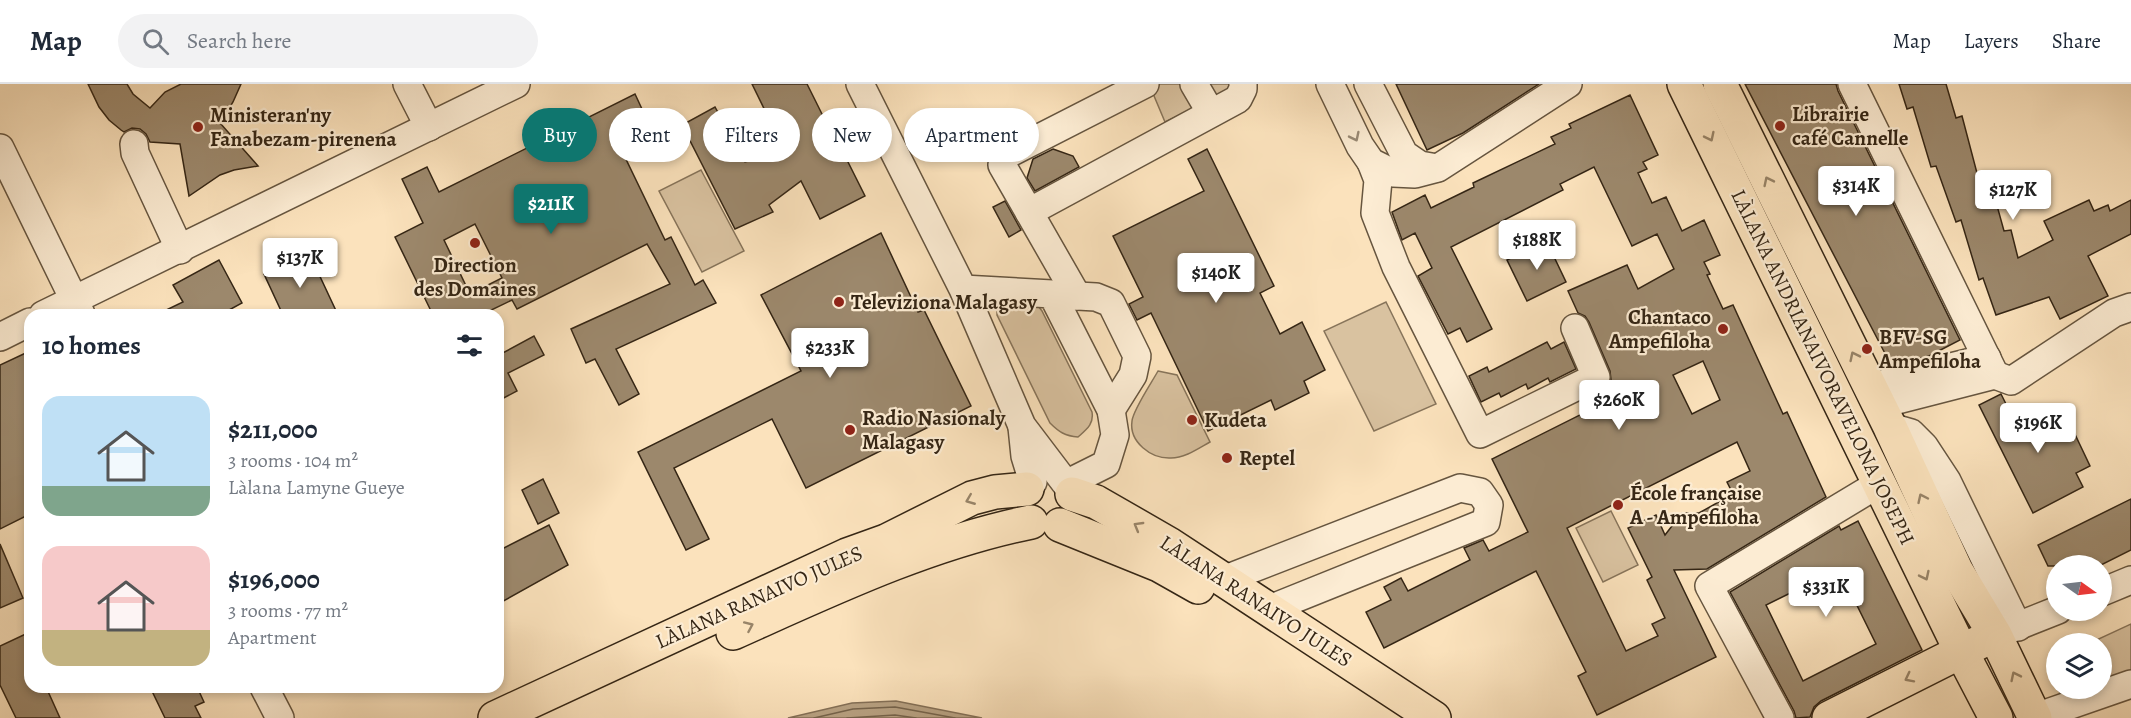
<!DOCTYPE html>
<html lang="en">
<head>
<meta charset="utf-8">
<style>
	:root { --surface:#fff; --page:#f2f2f3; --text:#1f2937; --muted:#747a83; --line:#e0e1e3; --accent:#0f766e }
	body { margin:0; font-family:Alegreya,serif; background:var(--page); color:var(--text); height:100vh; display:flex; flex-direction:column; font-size:22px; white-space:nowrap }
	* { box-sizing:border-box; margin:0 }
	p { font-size:20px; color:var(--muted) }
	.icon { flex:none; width:33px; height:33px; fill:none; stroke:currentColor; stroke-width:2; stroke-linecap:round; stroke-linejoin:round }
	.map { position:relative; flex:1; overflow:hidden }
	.panel { position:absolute; left:24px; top:225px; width:480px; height:384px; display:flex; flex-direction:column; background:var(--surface); border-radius:18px; box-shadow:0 3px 9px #0003 }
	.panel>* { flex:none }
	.guide { position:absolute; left:522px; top:24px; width:570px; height:54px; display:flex; gap:12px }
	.needle { width:39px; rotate:104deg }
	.tools { position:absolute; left:2046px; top:471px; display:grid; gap:12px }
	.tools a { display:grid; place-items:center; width:66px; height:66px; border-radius:50%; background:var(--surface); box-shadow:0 3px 9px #0003; font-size:30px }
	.price { position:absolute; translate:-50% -51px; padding:0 14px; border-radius:6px; background:#fff; color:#222; font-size:20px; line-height:39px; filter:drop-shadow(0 2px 3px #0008) }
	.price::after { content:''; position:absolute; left:50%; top:36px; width:18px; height:14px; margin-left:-9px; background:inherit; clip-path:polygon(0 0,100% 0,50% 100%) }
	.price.active { background:var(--accent); color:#fff }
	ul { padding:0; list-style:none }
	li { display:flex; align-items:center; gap:18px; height:150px; padding:0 18px }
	li span { display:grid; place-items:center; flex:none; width:168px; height:120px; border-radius:18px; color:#555 }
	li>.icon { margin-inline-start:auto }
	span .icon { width:72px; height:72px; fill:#fffc; stroke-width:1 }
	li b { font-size:26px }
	h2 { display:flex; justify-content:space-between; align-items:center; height:72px; padding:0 18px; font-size:26px }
	.chip { padding:0 21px; border-radius:27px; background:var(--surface); box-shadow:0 3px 9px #0003; font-size:21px; line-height:54px }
	.chip.active { background:var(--accent); color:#fff }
	header { display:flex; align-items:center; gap:36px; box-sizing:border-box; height:84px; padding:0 30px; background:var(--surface); border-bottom:2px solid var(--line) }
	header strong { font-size:28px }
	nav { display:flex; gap:33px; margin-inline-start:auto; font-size:21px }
	.search { width:420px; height:54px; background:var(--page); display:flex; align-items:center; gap:15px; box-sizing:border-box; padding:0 21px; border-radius:33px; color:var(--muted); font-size:22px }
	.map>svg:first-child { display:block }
	.green { fill:#d9c2a0; stroke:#87745a; stroke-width:1.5 }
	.water { fill:#b8a283; stroke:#847057; stroke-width:1.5 }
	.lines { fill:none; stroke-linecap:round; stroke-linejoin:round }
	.shore { stroke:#76644c; stroke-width:1.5 }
	.building { fill:#9c886c; stroke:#352615; stroke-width:1.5; fill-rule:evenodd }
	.minor-casing { stroke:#66553f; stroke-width:30 }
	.major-casing { stroke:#352615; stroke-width:36 }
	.minor { stroke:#fcecd3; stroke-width:27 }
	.major { stroke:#fbe2bc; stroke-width:33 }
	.oneway { stroke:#988974 }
	.oneway2 { stroke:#988468 }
	.poi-dot { fill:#8f2418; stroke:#fcecd3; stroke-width:2 }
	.labels { text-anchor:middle; stroke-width:4.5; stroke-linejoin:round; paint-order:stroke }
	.poi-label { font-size:21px; font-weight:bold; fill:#352615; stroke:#fcecd3; text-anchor:start }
	.street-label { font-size:21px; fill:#352615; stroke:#fcecd3 }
</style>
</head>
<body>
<header>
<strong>Map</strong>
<div class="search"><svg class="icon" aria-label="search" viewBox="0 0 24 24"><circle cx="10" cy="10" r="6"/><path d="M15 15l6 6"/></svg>Search here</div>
<nav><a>Map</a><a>Layers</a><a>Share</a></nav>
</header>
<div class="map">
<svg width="2131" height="634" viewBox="0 0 2131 634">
	<rect width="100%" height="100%" fill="#fbe2bc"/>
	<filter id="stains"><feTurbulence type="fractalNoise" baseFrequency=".00333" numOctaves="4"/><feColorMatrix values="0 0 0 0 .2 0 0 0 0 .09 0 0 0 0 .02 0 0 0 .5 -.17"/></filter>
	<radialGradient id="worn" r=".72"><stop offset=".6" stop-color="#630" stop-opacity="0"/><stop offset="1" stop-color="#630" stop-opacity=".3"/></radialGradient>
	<!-- green -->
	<g class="green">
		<polygon points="1149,0 1242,0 1165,38"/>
		<polygon points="701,86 744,167 702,188 659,107"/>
		<path d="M1003,215L1035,218L1042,227L1092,328C1094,340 1087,345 1078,353C1065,352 1059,348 1050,339L997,231V222Z"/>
		<polygon points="1386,218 1436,320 1374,347 1324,247"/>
		<path d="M1158,287L1177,291L1210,358C1199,364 1185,374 1171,374C1151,375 1129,358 1132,337C1133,326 1152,298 1158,287Z"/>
		<polygon points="1611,427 1638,481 1603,498 1576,444"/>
		<polygon points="2131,540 2131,603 2068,625 2058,605 2102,604 2102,560 2090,559"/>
	</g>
	<!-- water -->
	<polygon class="water" points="896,617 982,634 788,634 852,619"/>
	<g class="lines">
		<!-- shore -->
		<g class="shore">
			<polyline points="814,634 853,625 895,623 955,634"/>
			<polyline points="847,634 895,631 916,634"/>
		</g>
	</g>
	<!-- building -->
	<g class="building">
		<polygon points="88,0 127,0 133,10 150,24 165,8 181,0 241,0 233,18 220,39 258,82 234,86 220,91 189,112 180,60 150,58 146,50 140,45 132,44 124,48 121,46 109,36 99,23"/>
		<polygon points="752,0 807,0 826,38 847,26 859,49 839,60 865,112 820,135 801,97 769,121 773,128 735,145 682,41 715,23 745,78 781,69 771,48 775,47"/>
		<polygon points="1396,0 1539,0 1463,49 1427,66"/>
		<polygon points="1745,0 1836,0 1838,7 1960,256 1929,272 1891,281"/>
		<polygon points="1899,0 1946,0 1956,34 1962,32 1978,93 1984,92 1988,108 1993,107 2004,147 2011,146 2018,174 2053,156 2044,137 2089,116 2094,127 2108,121 2110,127 2131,116 2131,150 2088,172 2108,212 2060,235 2049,213 1996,231 1983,194 1979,196 1961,136 1956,138 1936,82 1931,83 1913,23 1907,25"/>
		<path d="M635,10L655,53L623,69L665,156L671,153L695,201L703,196L716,219L616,265L639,310L619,321L595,275L586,279L571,245L670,200L647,160L517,225L512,216L481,231H433L395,153L423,139L402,95L427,83L439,108ZM475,140L502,194L470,210L444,156Z"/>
		<path d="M1630,11L1658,71L1643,78L1647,85L1638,89L1652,119L1666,113L1682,147L1704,136L1720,171L1704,178L1710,190L1707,191L1723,225L1733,221L1783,330L1787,328L1826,413L1707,485L1674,486L1716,573L1597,631L1578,592L1586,588L1536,487L1384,564L1366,528L1391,516L1384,503L1401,494L1408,507L1470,476L1464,464L1483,456L1489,467L1528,448L1492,375L1618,312L1611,296L1610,287L1589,238L1585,232L1578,229L1568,207L1627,181L1638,205L1674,185L1657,150L1632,162L1594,83L1560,100L1563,106L1451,163L1492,245L1467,258L1460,244L1448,250L1418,192L1432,184L1415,149L1402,156L1392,128L1425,111L1431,124L1474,103L1473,99L1555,60L1551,53L1571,44L1569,40ZM1703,277L1720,316L1692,330L1673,291ZM1737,358L1750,387L1727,398L1733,410L1699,429H1682L1665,451L1656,431L1628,444L1652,493L1647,496L1665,534L1652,540L1658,552L1626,567L1567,444Z"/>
		<polygon points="1053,65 1073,72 1079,83 1035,107 1027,94 1033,75"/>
		<polygon points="1207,65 1274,202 1260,209 1280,250 1302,238 1325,286 1304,297 1309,309 1275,326 1271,316 1208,347 1151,229 1137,236 1129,220 1143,213 1113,152 1204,107 1188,75"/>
		<polygon points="1005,117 1021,146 1009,153 993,123"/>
		<polygon points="881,149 918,228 924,226 971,322 806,404 772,335 674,384 709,455 686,466 638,368 801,287 761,211"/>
		<polygon points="1546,156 1566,198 1527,217 1507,176"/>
		<polygon points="309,169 338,231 283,231 264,190"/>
		<polygon points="219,176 242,219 220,231 156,231 183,218 173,201"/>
		<polygon points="534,252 544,271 508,289 517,307 498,317 498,269 499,271"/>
		<polygon points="1547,258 1551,265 1564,258 1576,285 1550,298 1548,294 1528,305 1526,300 1501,313 1499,309 1481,318 1469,292 1487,283 1489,288"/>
		<polygon points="30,267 30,430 0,445 0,281"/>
		<polygon points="2001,310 2020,348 2035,341 2032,333 2049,325 2060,347 2071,342 2090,382 2076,389 2083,403 2033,429 1979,321"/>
		<polygon points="543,395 559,429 538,440 522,406"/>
		<polygon points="2131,415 2131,466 2099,482 2048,482 2038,461"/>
		<path d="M1858,437L1922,566L1821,617L1814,623L1810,633L1796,634L1794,627L1730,508L1839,442L1841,446ZM1839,485L1876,560L1803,597L1766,521Z"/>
		<polygon points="549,441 568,481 498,520 498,467"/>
		<polygon points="0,460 23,514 0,524"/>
		<polygon points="30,548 30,603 46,603 60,634 16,634 0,601 0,562"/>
		<polygon points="150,603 197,603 204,618 195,622 201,634 165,634"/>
	</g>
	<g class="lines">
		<defs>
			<g id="minor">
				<polyline points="407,0 429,43"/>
				<polyline points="860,0 963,205 1022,342 1066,400 1106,380 1115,351 1111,326 1052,210 963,205"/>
				<polyline points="1194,0 1211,29"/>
				<polyline points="1330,0 1360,62 1371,78 1393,89 1415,90 1438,84 1568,0"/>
				<polyline points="1368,0 1404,70 1420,81 1437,84"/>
				<polyline points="1852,0 1995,291 1878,321"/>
				<polyline points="134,60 135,69 180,166"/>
				<polyline points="0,64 81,230"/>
				<polyline points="1371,78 1378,96 1375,129 1396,183 1480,350 1596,293 1575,244"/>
				<polyline points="1029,128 1238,15 1243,5 1243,0"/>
				<polyline points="1059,211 1096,213 1111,219 1137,272 1133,291 1111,326"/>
				<polyline points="1077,212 1002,81 1004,72 1145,0"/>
				<polyline points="43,231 516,0"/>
				<polyline points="0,253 30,238"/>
				<polyline points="1995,291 2011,297 2114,229 2131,223"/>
				<polyline points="1869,303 1987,274"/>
				<polyline points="1022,343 1025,372 1033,398"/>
				<polyline points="1890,343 1911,349 1924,362 1947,397 2018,543"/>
				<polyline points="1223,496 1460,404 1480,408 1489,421 1486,438 1267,526"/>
				<polyline points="2102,508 2131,496"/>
				<polyline points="2000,549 2058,526"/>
				<polyline points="264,603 280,634"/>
				<polyline points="2036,633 2131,600"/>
				<polyline points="1780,634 1709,502 1880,399"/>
			</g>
			<g id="major">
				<polyline points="1684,0 1961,567 1996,634"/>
				<polyline points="1720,0 1890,343 1956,486 1995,551 2035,634"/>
				<polyline points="1072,410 1096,418 1169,460 1434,634"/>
				<polyline points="1060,441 1159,481 1198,503"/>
				<path d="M733,549C829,506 927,459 1031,438"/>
				<polyline points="495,634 847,471 886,457 972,414 995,408 1027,405"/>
				<polyline points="1829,634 1980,558"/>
			</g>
		</defs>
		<!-- minor casing -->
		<use href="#minor" class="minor-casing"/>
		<!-- major casing -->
		<use href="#major" class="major-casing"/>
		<!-- minor -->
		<use href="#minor" class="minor"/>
		<!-- major -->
		<use href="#major" class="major"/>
	</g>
	<!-- one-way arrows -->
	<defs><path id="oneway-chevron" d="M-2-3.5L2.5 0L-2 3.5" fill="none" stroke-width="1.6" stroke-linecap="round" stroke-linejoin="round" transform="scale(1.5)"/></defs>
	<use class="oneway" href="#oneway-chevron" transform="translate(1355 53) rotate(64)"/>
	<g class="oneway2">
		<use href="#oneway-chevron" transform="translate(1710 53) rotate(64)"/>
		<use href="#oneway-chevron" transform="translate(1768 97) rotate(-116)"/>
		<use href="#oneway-chevron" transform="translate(1854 272) rotate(-116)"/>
		<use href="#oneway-chevron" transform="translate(1922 414) rotate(-115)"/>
		<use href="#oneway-chevron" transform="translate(970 416) rotate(158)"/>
		<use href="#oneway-chevron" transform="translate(1138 442) rotate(-150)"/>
		<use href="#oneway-chevron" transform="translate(1925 492) rotate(64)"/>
		<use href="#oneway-chevron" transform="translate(749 542) rotate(-24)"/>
		<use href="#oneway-chevron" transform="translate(2015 592) rotate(-116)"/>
		<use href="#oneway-chevron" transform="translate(1909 594) rotate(153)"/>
	</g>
	<!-- markers -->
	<g class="poi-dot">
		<circle cx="1780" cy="42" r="6"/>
		<circle cx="198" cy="43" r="6"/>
		<circle cx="475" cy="159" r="6"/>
		<circle cx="839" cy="218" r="6"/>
		<circle cx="1723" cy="245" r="6"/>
		<circle cx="1867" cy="265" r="6"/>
		<circle cx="1192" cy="336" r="6"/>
		<circle cx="850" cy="346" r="6"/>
		<circle cx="1227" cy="374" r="6"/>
		<circle cx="1618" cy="421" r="6"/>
	</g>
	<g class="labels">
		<!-- poi labels -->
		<g class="poi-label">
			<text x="1792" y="37">Librairie<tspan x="1792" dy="24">café Cannelle</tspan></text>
			<text x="210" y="38">Ministeran'ny<tspan x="210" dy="24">Fanabezam-pirenena</tspan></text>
			<text x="475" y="188" text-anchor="middle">Direction<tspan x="475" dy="24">des Domaines</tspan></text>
			<text x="851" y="225">Televiziona Malagasy</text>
			<text x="1711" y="240" text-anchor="end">Chantaco<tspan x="1711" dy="24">Ampefiloha</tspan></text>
			<text x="1879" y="260">BFV-SG<tspan x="1879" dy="24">Ampefiloha</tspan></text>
			<text x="862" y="341">Radio Nasionaly<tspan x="862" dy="24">Malagasy</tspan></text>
			<text x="1204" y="343">Kudeta</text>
			<text x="1239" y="381">Reptel</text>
			<text x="1630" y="416">École française<tspan x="1630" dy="24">A - Ampefiloha</tspan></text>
		</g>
		<!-- street labels -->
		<g class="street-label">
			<text transform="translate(1823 283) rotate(64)" y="7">LÀLANA ANDRIANAIVORAVELONA JOSEPH</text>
			<text transform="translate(759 513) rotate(-24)" y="7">LÀLANA RANAIVO JULES</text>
			<text transform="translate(1256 517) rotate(33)" y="7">LÀLANA RANAIVO JULES</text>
		</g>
	</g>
	<rect width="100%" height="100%" filter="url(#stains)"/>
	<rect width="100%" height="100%" fill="url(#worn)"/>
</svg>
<div class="tools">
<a><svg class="needle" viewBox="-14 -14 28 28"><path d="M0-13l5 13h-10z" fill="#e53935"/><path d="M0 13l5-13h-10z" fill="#747a83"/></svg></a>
<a><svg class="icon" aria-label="layers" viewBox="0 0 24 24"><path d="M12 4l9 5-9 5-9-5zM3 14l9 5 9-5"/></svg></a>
</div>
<b class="price" style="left:1856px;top:133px">$314K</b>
<b class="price" style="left:2013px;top:137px">$127K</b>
<b class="price active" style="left:551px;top:151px">$211K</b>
<b class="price" style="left:1537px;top:187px">$188K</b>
<b class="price" style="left:300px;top:205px">$137K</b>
<b class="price" style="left:1216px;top:220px">$140K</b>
<b class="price" style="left:830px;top:295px">$233K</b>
<b class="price" style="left:1619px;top:347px">$260K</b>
<b class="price" style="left:2038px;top:370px">$196K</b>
<b class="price" style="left:1826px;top:534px">$331K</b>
<div class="guide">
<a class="chip active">Buy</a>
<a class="chip">Rent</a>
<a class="chip">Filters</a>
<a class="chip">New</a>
<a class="chip">Apartment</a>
</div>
<section class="panel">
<h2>10 homes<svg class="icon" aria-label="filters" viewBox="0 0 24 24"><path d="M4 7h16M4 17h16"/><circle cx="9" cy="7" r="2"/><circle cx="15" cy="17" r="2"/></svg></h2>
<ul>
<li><span style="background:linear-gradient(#bfe0f5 75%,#7fa58c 0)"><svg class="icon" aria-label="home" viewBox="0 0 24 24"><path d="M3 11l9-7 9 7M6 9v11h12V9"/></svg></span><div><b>$211,000</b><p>3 rooms · 104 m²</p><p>Làlana Lamyne Gueye</p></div></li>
<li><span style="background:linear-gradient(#f6c9c9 70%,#c2b280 0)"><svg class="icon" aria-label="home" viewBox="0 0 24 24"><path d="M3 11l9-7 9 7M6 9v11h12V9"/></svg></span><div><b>$196,000</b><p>3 rooms · 77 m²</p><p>Apartment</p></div></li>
</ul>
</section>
</div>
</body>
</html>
